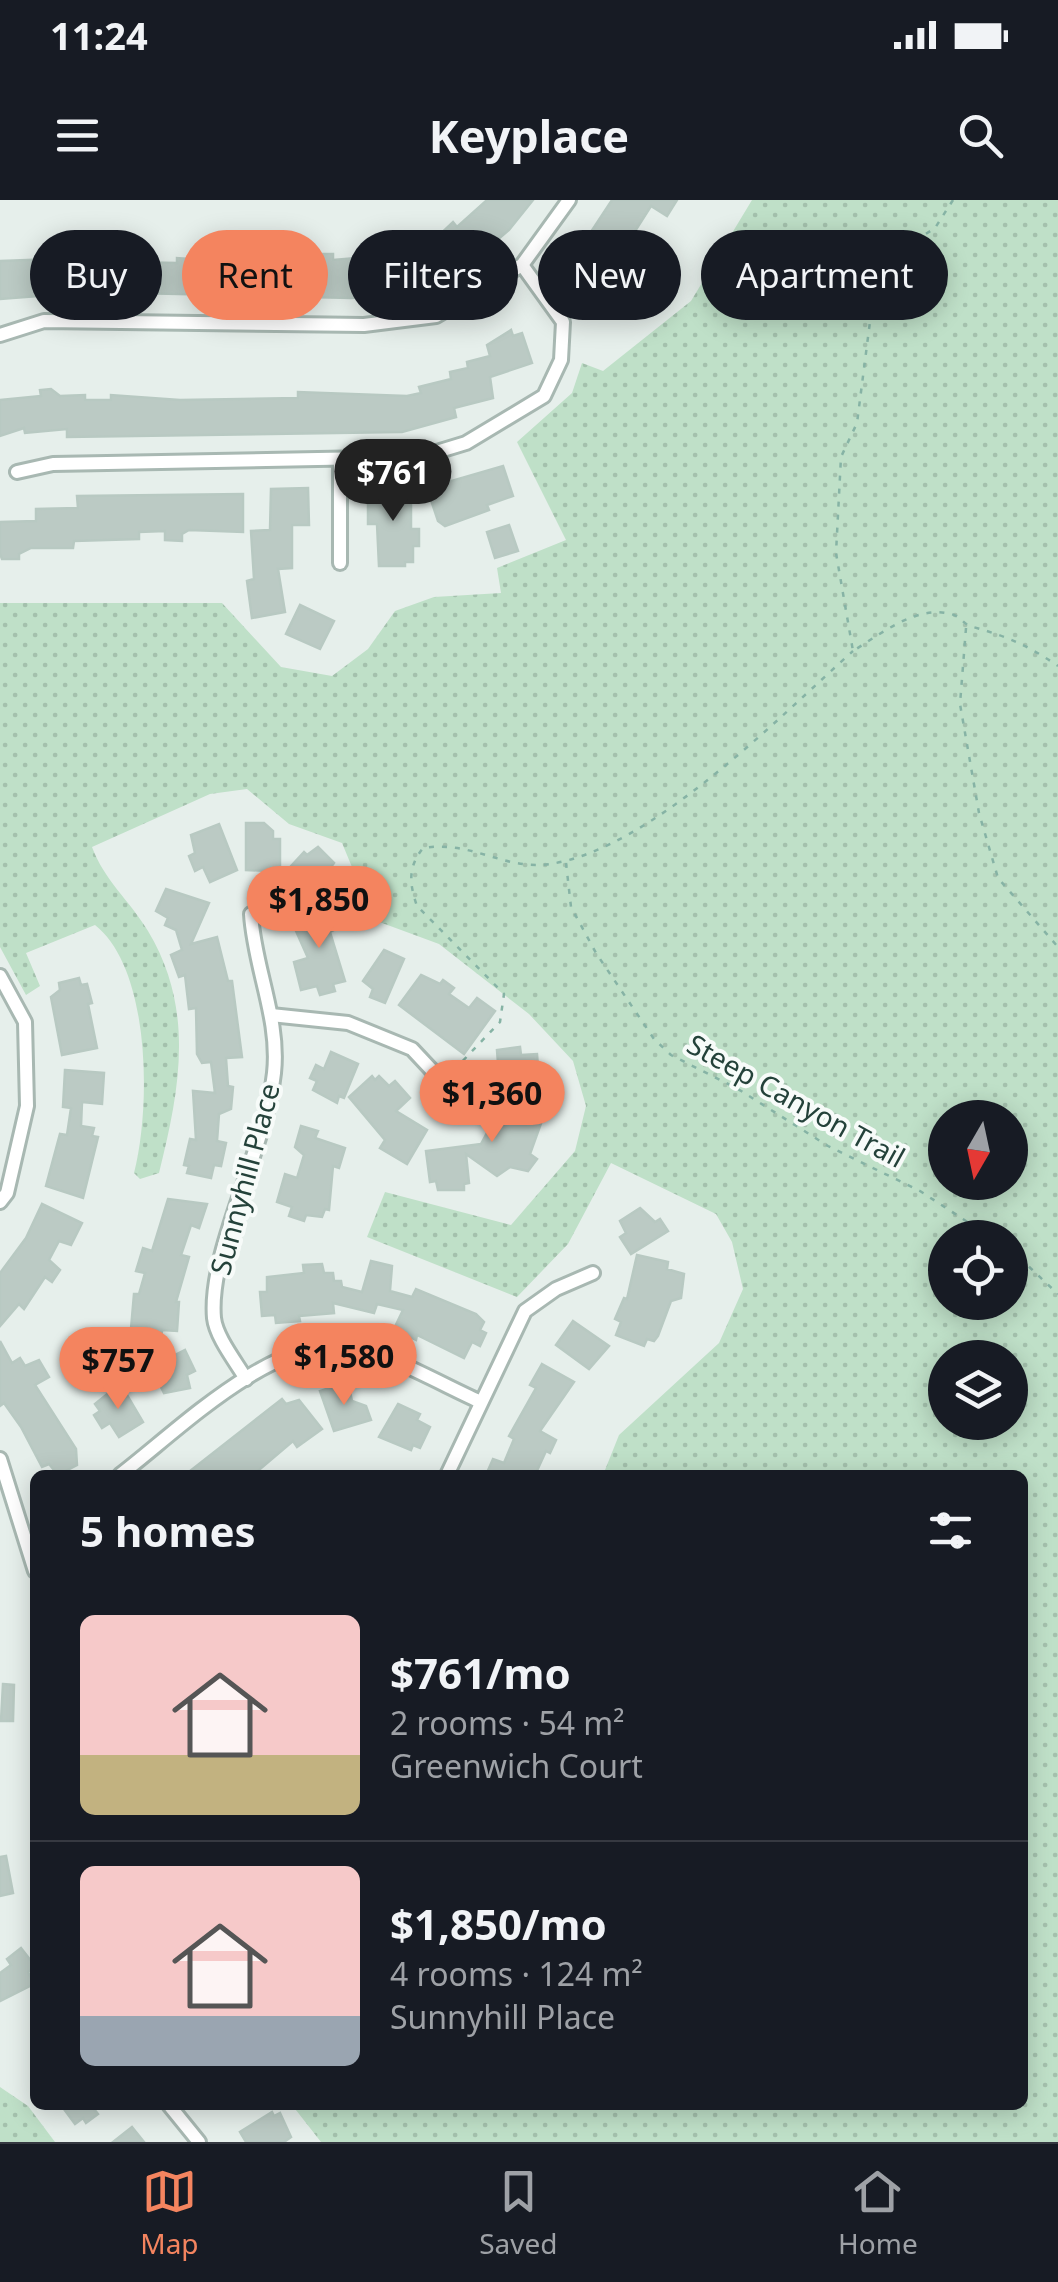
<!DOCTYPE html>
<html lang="en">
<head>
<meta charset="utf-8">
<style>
	:root { --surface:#171b24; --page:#20242c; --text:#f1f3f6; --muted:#9ea1a6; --line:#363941; --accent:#f4845f }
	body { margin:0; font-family:"Noto Sans",sans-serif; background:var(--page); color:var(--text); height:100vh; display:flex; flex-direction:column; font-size:38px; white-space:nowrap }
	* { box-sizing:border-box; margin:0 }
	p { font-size:32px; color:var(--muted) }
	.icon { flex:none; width:55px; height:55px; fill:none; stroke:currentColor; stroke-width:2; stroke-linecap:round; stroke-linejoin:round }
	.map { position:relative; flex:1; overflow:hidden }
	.drawer { position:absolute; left:30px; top:1270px; width:998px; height:640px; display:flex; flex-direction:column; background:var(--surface); border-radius:15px; box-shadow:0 5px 25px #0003 }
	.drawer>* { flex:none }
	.hud { position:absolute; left:30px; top:30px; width:1000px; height:90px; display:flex; gap:20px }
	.needle { width:65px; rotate:189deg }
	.controls { position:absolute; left:928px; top:900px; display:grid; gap:20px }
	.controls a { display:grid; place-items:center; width:100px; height:100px; border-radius:50%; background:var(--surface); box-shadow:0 5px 25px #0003; font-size:50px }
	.price { position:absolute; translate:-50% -85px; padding:0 22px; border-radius:35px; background:var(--accent); color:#111; font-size:32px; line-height:65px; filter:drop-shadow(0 2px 5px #0008) }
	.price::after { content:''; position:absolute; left:50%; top:60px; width:30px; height:22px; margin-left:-15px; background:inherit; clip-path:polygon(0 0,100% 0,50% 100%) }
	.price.selected { background:#222; color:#fff }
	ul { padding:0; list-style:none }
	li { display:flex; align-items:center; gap:30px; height:250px; padding:0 50px }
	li+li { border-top:2px solid var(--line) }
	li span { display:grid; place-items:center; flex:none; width:280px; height:200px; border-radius:15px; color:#555 }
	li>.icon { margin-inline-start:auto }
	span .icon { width:120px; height:120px; fill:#fffc; stroke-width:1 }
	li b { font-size:42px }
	h2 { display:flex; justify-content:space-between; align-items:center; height:120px; padding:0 50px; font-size:42px }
	.tag { padding:0 35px; border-radius:45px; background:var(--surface); box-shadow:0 5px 25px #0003; font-size:35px; line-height:90px }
	.tag.selected { background:var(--accent); color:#111 }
	.status { display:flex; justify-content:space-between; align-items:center; height:70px; padding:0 50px; background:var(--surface); direction:ltr }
	.status svg { height:28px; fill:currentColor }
	header { display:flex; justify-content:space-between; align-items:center; height:130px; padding:0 50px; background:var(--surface); font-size:45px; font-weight:700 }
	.dock { display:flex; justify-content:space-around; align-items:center; height:140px; border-top:2px solid var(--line); background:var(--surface); font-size:28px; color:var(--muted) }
	.dock a { display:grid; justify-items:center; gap:5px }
	.dock .selected { color:var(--accent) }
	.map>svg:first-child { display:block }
	.grass { fill:url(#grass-dots); fill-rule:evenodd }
	.building { fill:#bbcac4; stroke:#b8c9c2; stroke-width:2.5 }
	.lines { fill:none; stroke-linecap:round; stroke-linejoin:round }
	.minor-casing { stroke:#a8b8b2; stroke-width:18 }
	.path { stroke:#86b3a5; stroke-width:2.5; stroke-dasharray:5 8; stroke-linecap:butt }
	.minor { stroke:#fff; stroke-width:12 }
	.labels { text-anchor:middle; stroke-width:8; stroke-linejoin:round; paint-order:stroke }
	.street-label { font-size:28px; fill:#24423a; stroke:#f7fbf9 }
</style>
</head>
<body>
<div class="status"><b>11:24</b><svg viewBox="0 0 49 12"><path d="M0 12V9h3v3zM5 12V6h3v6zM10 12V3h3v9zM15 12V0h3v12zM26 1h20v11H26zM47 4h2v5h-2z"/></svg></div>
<header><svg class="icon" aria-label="menu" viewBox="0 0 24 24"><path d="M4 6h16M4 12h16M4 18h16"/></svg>Keyplace<svg class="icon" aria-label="search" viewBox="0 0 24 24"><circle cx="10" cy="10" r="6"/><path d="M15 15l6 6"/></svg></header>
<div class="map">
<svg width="1058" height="1942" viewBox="0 0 1058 1942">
	<defs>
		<pattern id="grass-dots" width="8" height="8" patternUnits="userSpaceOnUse" patternTransform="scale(2.5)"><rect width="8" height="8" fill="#bfe0c8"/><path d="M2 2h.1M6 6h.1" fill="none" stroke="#a4c1ad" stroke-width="1.8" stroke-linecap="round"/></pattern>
	</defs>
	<rect width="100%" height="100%" fill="#e6efeb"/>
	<!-- grass -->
	<g class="grass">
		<path d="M752,0H1058V1942H321L292,1905H1022V1275H603L619,1235L719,1143L743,1089L732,1042L716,1014L611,963L568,1044L517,1097L367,1037L385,992L511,1025L575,951L586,906L573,861L529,814L439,744L374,720L342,643L289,624L247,589L210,594L92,647C104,680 130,701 148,731C195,809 180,889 159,973L140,979L134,973C151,908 151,769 95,725L26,753L40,786L26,795L0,747V403H222L281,467L332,476L368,449L395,411L434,397L501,393L497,368L566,340L517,242L572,193L582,163L603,171L691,101ZM945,918H1010V982H945ZM945,1038H1010V1102H945ZM945,1158H1010V1222H945Z"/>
		<polygon points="0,1887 28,1906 55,1942 0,1942"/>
	</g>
	<!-- building -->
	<g class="building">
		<polygon points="487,0 533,0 509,30 469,64 464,61 414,89 397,59 400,49 426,34 431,43 453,22 457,27"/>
		<polygon points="612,0 677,0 667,16 651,6 630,39 634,42 606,77 615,84 598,103 565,78 596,40 589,35"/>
		<polygon points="311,54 333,54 333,60 367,57 368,62 386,63 389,95 351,98 90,92 0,99 0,61 109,57 129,59 129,62 177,63 177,58 219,61 238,56 311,61"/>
		<polygon points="511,130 513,136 522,133 532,163 490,177 493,198 454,208 456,217 402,232 67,237 67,229 25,233 24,228 0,236 0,200 41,196 40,190 51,189 60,196 85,195 85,200 111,200 111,195 180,200 298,198 298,192 407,196 421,193 419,187 451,179 450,172 468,168 467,162 490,156 487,145"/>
		<polygon points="503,266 513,296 487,305 489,310 445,326 438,321 427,288"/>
		<polygon points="403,286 411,295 411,329 419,329 419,346 413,346 413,362 405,362 405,366 379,366 377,324 368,324 368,287"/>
		<polygon points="308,288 309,325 292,325 292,368 278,369 285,412 252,418 247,381 254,379 251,331 270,330 271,289"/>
		<polygon points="243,294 243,332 189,330 182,334 182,341 165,340 165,331 139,332 139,339 74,341 73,348 31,348 19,354 19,359 2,359 0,354 0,322 36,321 36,309 78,308 77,296"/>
		<polygon points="509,325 518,351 495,358 487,332"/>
		<polygon points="300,405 334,421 320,449 286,434"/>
		<polygon points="246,623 264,623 273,631 273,639 280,639 280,678 304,652 307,655 318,647 334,663 323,678 327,682 306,705 269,671 246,670"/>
		<polygon points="219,624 237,670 210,682 203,667 195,671 189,656 195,653 191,635"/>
		<polygon points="166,689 209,703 191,744 217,737 228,781 232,781 242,857 226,858 228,886 233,887 231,909 219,914 217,941 226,943 221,966 214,965 211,978 187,973 189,966 184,965 190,939 196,940 193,891 215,893 211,862 202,863 197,854 196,808 189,809 185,775 179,777 171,755 182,750 176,730 165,725 168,718 156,711"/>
		<polygon points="334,704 344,725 330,732 345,781 333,784 335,791 320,795 317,786 301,790 294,762 308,758 292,722"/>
		<polygon points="384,750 404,759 385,803 370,797 373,789 363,781"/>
		<polygon points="421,775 440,784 443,780 454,788 449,794 469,808 477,798 495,811 464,854 399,805"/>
		<polygon points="79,778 81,785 87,784 92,803 88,804 97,848 62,855 51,797 60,790 59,783"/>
		<polygon points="520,847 521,855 537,854 539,879 493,883 491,864 498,863 497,850"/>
		<polygon points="331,852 358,864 344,898 339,896 337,903 313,890 317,881 310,878 316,865 324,869"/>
		<polygon points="65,870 104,873 102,904 82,902 81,926 94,928 92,936 98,937 83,998 46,986 60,934 67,935 71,908 63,907"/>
		<polygon points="372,876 375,880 379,876 389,886 395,881 410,898 396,911 427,930 407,964 380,948 385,940 349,897"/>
		<polygon points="511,888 540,902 537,908 545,912 530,954 537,959 528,971 510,967 497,976 466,954 469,983 464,984 464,990 438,990 436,981 430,982 426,951 481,944"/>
		<polygon points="301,926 318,931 315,938 345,948 339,968 333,966 329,1010 325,1009 322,1017 306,1015 304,1021 289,1016 292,1007 277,1002 285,974 297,978 304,955 295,947"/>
		<polygon points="168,999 207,1004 199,1028 191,1025 181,1055 189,1057 176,1102 179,1102 177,1131 162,1130 161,1139 145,1138 146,1131 131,1129 134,1094 139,1094 145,1073 136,1071 143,1048 152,1051"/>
		<polygon points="42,1004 82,1023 71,1045 59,1041 49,1060 60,1070 52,1082 45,1077 24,1109 19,1104 0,1126 0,1073 26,1038"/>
		<polygon points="640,1008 655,1022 660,1019 668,1031 631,1054 620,1037 626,1033 620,1021"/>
		<polygon points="637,1055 668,1062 667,1069 684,1074 681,1098 671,1101 658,1136 654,1141 647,1139 644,1146 616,1135 621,1122 615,1119 624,1098 627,1099"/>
		<polygon points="371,1061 392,1066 390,1091 412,1097 416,1089 476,1114 484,1122 480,1130 486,1133 480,1146 472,1142 464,1158 417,1135 416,1140 394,1129 403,1110 377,1104 374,1113 333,1103 334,1113 299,1116 300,1121 276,1123 275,1115 262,1116 260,1092 267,1092 267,1077 304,1073 303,1065 322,1064 324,1073 333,1073 334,1081 341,1081 342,1087 362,1092"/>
		<polygon points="573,1121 609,1146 589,1169 556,1145"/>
		<polygon points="0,1141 12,1163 20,1158 25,1166 39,1160 49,1177 35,1185 76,1249 77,1265 58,1275 49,1264 42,1267 21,1227 4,1203 0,1206"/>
		<polygon points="185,1150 195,1171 187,1175 190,1188 164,1193 154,1173 172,1164 169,1158"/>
		<polygon points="542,1164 574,1182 540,1231 556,1240 550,1253 546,1251 535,1275 486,1275 493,1259 504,1263 514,1239 509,1236 536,1188 530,1185"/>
		<polygon points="348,1182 352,1201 366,1206 371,1220 334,1231 320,1191"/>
		<polygon points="116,1187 120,1192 124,1190 143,1222 119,1237 110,1223 102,1228 94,1215 100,1211 95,1204"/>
		<polygon points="282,1199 286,1204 299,1200 322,1229 297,1247 293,1241 253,1275 185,1275"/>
		<polygon points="398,1204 420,1214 417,1220 430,1227 420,1248 413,1245 411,1250 379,1237"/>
		<polygon points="3,1484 14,1485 13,1521 1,1521"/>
		<polygon points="6,1656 13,1693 0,1696 0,1657"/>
		<polygon points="21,1748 35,1766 28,1772 34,1784 0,1801 0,1773 11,1765 7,1759"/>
		<polygon points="61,1905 99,1905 94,1909 98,1914 86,1923 83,1918 75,1924"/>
		<polygon points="272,1912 274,1916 280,1913 291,1937 284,1942 246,1942 240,1932"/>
		<polygon points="132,1927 144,1942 113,1942"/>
	</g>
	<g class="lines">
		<defs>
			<g id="minor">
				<polyline points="0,135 44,121 364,125 436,116 522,65 569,0"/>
				<polyline points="340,262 340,363"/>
				<polyline points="17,272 53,264 420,257 466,243 544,196 561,160 563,122 522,65"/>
				<polyline points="0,776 25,822 27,906 7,993 0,1002"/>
				<polyline points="271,815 348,823 412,849 455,895"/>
				<path d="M246,1179C236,1162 216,1137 214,1118C208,1051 266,948 274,873C280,819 254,767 251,714"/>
				<polyline points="0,1259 35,1371"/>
				<path d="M120,1275C180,1229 268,1140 347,1145C375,1147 451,1189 481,1202"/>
				<polyline points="447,1275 525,1111 556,1089 593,1073"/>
				<polyline points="169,1905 199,1942"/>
			</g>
		</defs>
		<!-- minor casing -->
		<use href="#minor" class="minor-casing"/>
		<!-- path -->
		<g class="path">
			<path d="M953,0L935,28L896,53L872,106L857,223L841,257L836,353L853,451C881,434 918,403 954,415C962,418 964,425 973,427C1006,436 1029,446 1058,466"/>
			<polyline points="966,428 960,504 979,613 998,678 1058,747"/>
			<polyline points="566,663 571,707 596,753 654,839 671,855 738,889 828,946 920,991 992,1038"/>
			<path d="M454,870L500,822L504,794L417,706C409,683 408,667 423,648C472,640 505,671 550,664C651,649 777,519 853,451"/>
			<polyline points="1010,1049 1058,1094"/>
		</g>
		<!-- minor -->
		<use href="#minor" class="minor"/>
	</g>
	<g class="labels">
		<!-- street labels -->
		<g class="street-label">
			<text transform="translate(796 901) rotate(29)" y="10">Steep Canyon Trail</text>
			<text transform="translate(245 979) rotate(-75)" y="10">Sunnyhill Place</text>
		</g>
	</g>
</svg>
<div class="controls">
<a><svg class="needle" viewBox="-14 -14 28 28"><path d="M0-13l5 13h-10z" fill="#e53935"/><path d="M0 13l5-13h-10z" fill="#9ea1a6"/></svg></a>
<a><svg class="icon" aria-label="locate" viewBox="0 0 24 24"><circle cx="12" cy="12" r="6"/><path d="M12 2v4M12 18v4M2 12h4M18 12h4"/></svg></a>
<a><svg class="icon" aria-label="layers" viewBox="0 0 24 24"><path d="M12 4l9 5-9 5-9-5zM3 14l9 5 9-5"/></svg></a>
</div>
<b class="price selected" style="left:393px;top:324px">$761</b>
<b class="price" style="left:319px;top:751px">$1,850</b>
<b class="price" style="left:492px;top:945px">$1,360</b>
<b class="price" style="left:344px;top:1208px">$1,580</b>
<b class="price" style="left:118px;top:1212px">$757</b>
<div class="hud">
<a class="tag">Buy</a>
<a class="tag selected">Rent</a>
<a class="tag">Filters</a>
<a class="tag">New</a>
<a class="tag">Apartment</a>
</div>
<section class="drawer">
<h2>5 homes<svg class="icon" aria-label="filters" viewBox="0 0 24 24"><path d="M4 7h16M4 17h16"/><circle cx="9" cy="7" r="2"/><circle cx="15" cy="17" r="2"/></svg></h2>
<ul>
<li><span style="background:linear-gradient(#f6c9c9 70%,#c2b280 0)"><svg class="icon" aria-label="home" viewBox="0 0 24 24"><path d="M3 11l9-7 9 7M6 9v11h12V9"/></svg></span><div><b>$761/mo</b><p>2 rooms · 54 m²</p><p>Greenwich Court</p></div></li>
<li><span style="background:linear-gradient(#f6c9c9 75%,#9aa5b1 0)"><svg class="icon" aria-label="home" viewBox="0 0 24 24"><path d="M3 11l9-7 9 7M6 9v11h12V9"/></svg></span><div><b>$1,850/mo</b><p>4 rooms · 124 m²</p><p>Sunnyhill Place</p></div></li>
</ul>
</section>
</div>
<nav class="dock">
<a class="selected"><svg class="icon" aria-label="map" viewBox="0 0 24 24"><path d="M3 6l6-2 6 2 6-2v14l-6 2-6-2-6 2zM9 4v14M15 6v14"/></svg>Map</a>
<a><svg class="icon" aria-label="saved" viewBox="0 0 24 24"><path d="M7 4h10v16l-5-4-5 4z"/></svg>Saved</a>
<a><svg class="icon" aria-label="home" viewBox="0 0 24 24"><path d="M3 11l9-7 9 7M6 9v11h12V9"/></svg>Home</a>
</nav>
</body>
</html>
